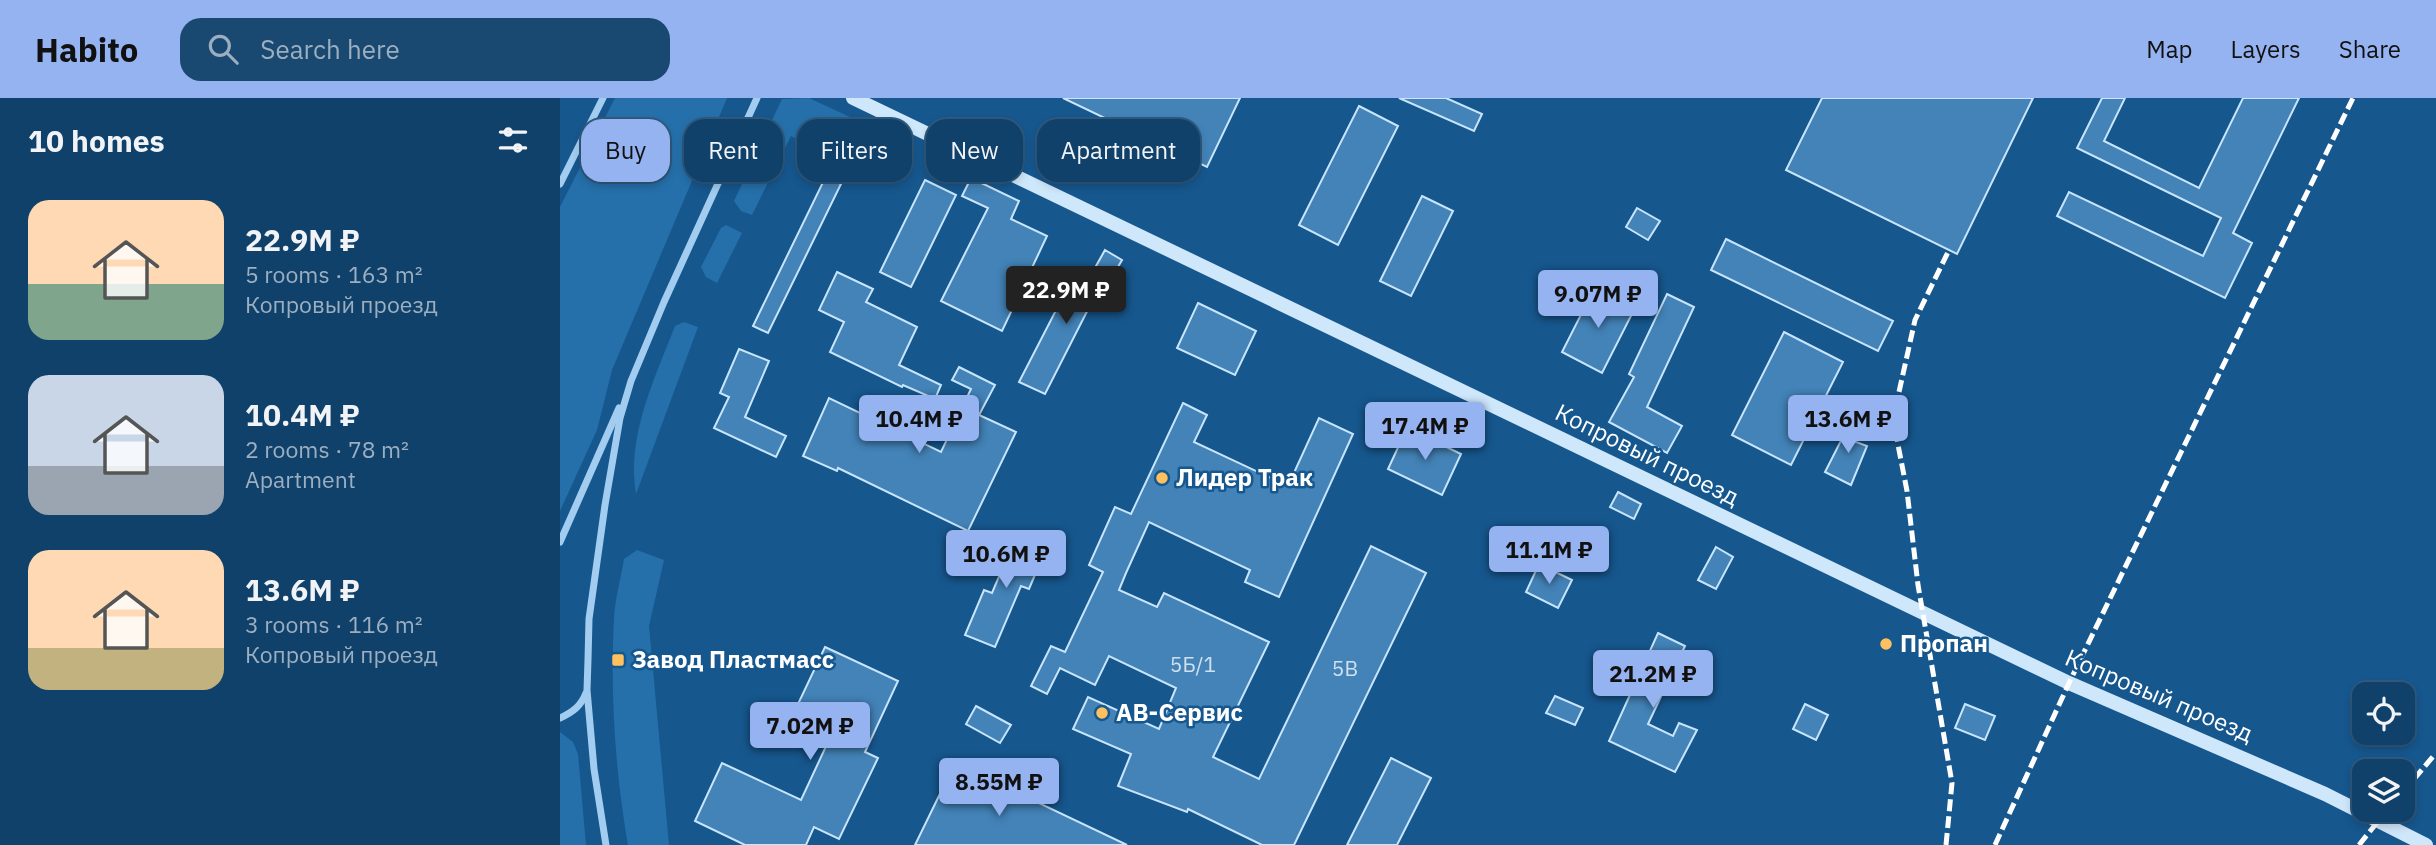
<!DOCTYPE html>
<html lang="en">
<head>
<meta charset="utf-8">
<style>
	:root { --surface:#10416a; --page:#194870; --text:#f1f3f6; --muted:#9cafc1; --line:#305a7e; --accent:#95b2f1 }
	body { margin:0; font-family:"IBM Plex Sans",sans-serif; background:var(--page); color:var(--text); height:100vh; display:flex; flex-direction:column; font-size:26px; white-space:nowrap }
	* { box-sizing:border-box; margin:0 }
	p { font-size:23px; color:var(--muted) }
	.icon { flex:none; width:38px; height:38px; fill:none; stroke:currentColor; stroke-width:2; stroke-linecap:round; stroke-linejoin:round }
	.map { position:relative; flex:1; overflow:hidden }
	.drawer { display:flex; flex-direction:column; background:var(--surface); width:560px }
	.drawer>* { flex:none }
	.top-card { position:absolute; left:21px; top:21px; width:665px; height:63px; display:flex; gap:14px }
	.tools { position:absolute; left:1792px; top:584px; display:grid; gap:14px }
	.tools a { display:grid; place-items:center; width:63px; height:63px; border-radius:14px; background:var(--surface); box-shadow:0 4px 10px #0003,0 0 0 2px var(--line); font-size:35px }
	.price { position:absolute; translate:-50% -60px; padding:0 16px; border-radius:7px; background:var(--accent); color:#111; font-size:23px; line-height:46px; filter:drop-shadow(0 2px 4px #0008) }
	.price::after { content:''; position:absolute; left:50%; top:42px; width:21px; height:16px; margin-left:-10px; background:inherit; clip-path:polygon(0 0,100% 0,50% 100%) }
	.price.current { background:#222; color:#fff }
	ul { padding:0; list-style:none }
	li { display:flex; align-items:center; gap:21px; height:175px; padding:0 28px }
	li span { display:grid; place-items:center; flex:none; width:196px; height:140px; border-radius:21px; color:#555 }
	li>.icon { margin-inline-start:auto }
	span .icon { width:84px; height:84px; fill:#fffc; stroke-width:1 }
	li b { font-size:30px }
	h2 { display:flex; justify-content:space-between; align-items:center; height:84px; padding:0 28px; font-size:30px }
	.tag { padding:0 24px; border-radius:21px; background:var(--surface); box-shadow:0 4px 10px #0003,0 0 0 2px var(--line); font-size:24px; line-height:63px }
	.tag.current { background:var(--accent); color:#111 }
	header { display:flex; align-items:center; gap:42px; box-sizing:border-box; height:98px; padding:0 35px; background:var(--accent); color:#111 }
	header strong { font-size:33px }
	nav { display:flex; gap:38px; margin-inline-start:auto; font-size:24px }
	.search { width:490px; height:63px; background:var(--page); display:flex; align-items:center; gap:18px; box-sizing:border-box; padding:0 24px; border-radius:21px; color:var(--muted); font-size:26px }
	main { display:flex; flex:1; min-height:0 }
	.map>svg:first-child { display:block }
	.green { fill:#2570ab }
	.building { fill:#4383b8; stroke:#c8e5fb; stroke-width:2 }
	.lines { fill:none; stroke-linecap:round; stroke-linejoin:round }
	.street { stroke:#a2cdf0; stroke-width:7 }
	.secondary { stroke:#cfe7fb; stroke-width:14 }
	.rail { stroke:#fff; stroke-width:5; stroke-dasharray:12 5; stroke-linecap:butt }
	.poi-dot { fill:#ffc160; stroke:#16578e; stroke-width:2.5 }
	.labels { text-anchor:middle; stroke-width:5; stroke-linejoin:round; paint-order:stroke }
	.number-label { font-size:21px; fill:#d0e0ed }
	.street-label { font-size:24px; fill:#fff; stroke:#16578e }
	.poi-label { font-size:24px; font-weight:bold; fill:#fff; stroke:#16578e; text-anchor:start }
</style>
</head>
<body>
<header>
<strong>Habito</strong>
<div class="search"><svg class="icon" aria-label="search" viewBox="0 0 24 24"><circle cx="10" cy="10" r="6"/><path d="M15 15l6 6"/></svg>Search here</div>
<nav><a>Map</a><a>Layers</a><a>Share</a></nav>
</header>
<main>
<section class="drawer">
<h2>10 homes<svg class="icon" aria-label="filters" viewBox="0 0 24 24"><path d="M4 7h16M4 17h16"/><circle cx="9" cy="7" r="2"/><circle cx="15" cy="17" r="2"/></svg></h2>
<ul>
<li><span style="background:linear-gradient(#ffd9b3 60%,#7fa58c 0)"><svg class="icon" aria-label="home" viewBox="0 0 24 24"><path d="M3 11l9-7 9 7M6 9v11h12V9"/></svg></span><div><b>22.9M ₽</b><p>5 rooms · 163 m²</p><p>Копровый проезд</p></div></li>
<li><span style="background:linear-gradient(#c9d6e8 65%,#9aa5b1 0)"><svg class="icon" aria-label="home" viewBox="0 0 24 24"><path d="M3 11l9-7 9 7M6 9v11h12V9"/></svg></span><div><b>10.4M ₽</b><p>2 rooms · 78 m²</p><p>Apartment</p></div></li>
<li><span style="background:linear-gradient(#ffd9b3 70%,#c2b280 0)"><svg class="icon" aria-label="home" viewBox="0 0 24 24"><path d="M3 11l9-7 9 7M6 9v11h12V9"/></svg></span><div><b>13.6M ₽</b><p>3 rooms · 116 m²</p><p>Копровый проезд</p></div></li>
</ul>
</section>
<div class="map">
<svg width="1876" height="747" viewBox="0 0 1876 747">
	<rect width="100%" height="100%" fill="#16578e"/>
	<!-- green -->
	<g class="green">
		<polygon points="55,0 167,0 52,272 37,332 0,413 0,109"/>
		<polygon points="249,0 292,20 271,59 231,38 192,117 181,113 174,103 222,1"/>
		<polygon points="166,127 182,135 157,185 146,179 141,169 161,130"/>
		<path d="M124,224L138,229L76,396C66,338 95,280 115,228Z"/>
		<path d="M77,452L104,462L89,528L109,747H68C55,673 50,595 54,520C55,500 61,480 64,461Z"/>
		<polygon points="0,634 13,644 18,656 26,747 0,747"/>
	</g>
	<!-- building -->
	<g class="building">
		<polygon points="503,0 680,0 647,69"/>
		<polygon points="839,0 886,0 922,16 914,33"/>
		<polygon points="1262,0 1473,0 1397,156 1226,72"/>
		<polygon points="1542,0 1565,0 1544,43 1639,90 1683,0 1739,0 1673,135 1692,145 1665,200 1497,118 1509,94 1643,158 1661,120 1517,50"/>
		<polygon points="799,8 838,28 778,147 739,127"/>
		<polygon points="266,78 281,86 208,235 193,228"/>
		<polygon points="411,80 459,103 451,121 487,138 442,233 381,203 428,110 402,98"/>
		<polygon points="365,82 396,97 351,189 320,174"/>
		<polygon points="862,98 893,113 851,198 820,183"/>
		<polygon points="1077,110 1100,123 1088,142 1066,129"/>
		<polygon points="1166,141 1333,223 1318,253 1151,172"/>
		<polygon points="545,152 562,162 550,183 544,180 485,296 459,284 509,187 522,193"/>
		<polygon points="277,174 313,191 306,204 357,229 339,267 381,287 375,301 343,287 342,289 270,254 284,224 259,212"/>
		<polygon points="1035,189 1075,210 1042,275 1002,254"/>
		<polygon points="1107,196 1134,209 1087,309 1122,328 1107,355 1049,324 1074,279 1069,276"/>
		<polygon points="638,205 696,233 675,277 617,250"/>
		<polygon points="1224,234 1283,264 1231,367 1172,337"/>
		<polygon points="179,251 209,263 185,319 226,338 216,359 154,330 169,299 160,295"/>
		<polygon points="399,269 435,287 419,317 456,334 408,433 278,370 277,373 243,358 269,300 381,354 411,291 392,282"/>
		<polygon points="623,305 647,317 634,344 728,388 759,320 793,336 719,499 685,484 690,472 589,424 566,475 559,492 597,509 604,495 709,544 653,659 699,681 811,448 866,475 734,747 702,747 628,711 627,714 558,688 571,656 513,631 528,599 599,631 616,590 549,558 535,587 500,570 487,596 471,588 491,548 505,554 543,474 529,467 555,409 571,416"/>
		<polygon points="1291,323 1304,329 1296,344 1307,348 1291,387 1265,374"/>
		<polygon points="847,330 901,356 882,397 828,371"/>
		<polygon points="1058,394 1081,406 1074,421 1050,409"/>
		<polygon points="458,434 488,446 469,491 461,488 435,549 405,537 424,492 432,495"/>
		<polygon points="1156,449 1173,459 1156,491 1138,482"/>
		<polygon points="979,466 1012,482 998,510 966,494"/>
		<polygon points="1098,535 1125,548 1088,626 1113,638 1119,625 1137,632 1115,674 1049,643"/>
		<polygon points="265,549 338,583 305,654 318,660 279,741 254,729 246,747 185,747 135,723 162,665 241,702 268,644 229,625"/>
		<polygon points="995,598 1023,610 1015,627 986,615"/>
		<polygon points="1245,606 1268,617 1256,642 1233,631"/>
		<polygon points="1405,606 1435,618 1425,642 1395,630"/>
		<polygon points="416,608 451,627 440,645 406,626"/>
		<polygon points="831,660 871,680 837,747 787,747"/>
		<polygon points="395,665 567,747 355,747"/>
	</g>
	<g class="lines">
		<!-- street -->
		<g class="street">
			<polyline points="0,86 43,0"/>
			<polyline points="0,444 59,310"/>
			<path d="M0,620C13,614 21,608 26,595"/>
			<polyline points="46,747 34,671 27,592 28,562 29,521 45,407 60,320 71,283 104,204 197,0"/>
		</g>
		<!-- secondary -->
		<polyline class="secondary" points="293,0 1509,585 1765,696 1866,747"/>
		<!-- rail -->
		<g class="rail">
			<polyline points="1843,694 1876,655"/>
			<polyline points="1386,747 1392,685 1358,487 1347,393 1333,321 1355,222 1389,152"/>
			<polyline points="1435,747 1509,585 1793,0"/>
			<polyline points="1799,747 1827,712"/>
		</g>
	</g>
	<!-- markers -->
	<g class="poi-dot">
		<circle cx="602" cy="380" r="7"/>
		<circle cx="1326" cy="546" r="7"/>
		<rect x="51" y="555" width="14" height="14" rx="3.5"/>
		<circle cx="542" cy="615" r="7"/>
	</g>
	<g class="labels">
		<!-- number labels -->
		<g class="number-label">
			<text x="633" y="574">5Б/1</text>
			<text x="785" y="578">5В</text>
		</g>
		<!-- street labels -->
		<g class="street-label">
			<text transform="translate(1087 357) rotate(26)" y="8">Копровый проезд</text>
			<text transform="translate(1599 598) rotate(23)" y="8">Копровый проезд</text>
		</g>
		<!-- poi labels -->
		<g class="poi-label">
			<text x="616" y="388">Лидер Трак</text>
			<text x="1340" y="554">Пропан</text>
			<text x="72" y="570">Завод Пластмасс</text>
			<text x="556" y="623">АВ-Сервис</text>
		</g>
	</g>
</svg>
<div class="tools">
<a><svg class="icon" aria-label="locate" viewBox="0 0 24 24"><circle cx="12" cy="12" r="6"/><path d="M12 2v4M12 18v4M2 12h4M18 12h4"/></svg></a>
<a><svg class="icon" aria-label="layers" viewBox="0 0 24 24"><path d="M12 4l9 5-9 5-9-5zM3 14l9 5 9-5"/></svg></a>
</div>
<b class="price current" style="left:506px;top:228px">22.9M ₽</b>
<b class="price" style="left:1038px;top:232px">9.07M ₽</b>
<b class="price" style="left:359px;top:357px">10.4M ₽</b>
<b class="price" style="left:1288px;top:357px">13.6M ₽</b>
<b class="price" style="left:865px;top:364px">17.4M ₽</b>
<b class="price" style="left:989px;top:488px">11.1M ₽</b>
<b class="price" style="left:446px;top:492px">10.6M ₽</b>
<b class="price" style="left:1093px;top:612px">21.2M ₽</b>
<b class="price" style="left:250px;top:664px">7.02M ₽</b>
<b class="price" style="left:439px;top:720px">8.55M ₽</b>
<div class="top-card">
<a class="tag current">Buy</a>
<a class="tag">Rent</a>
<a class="tag">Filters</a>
<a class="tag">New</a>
<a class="tag">Apartment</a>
</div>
</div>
</main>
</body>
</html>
